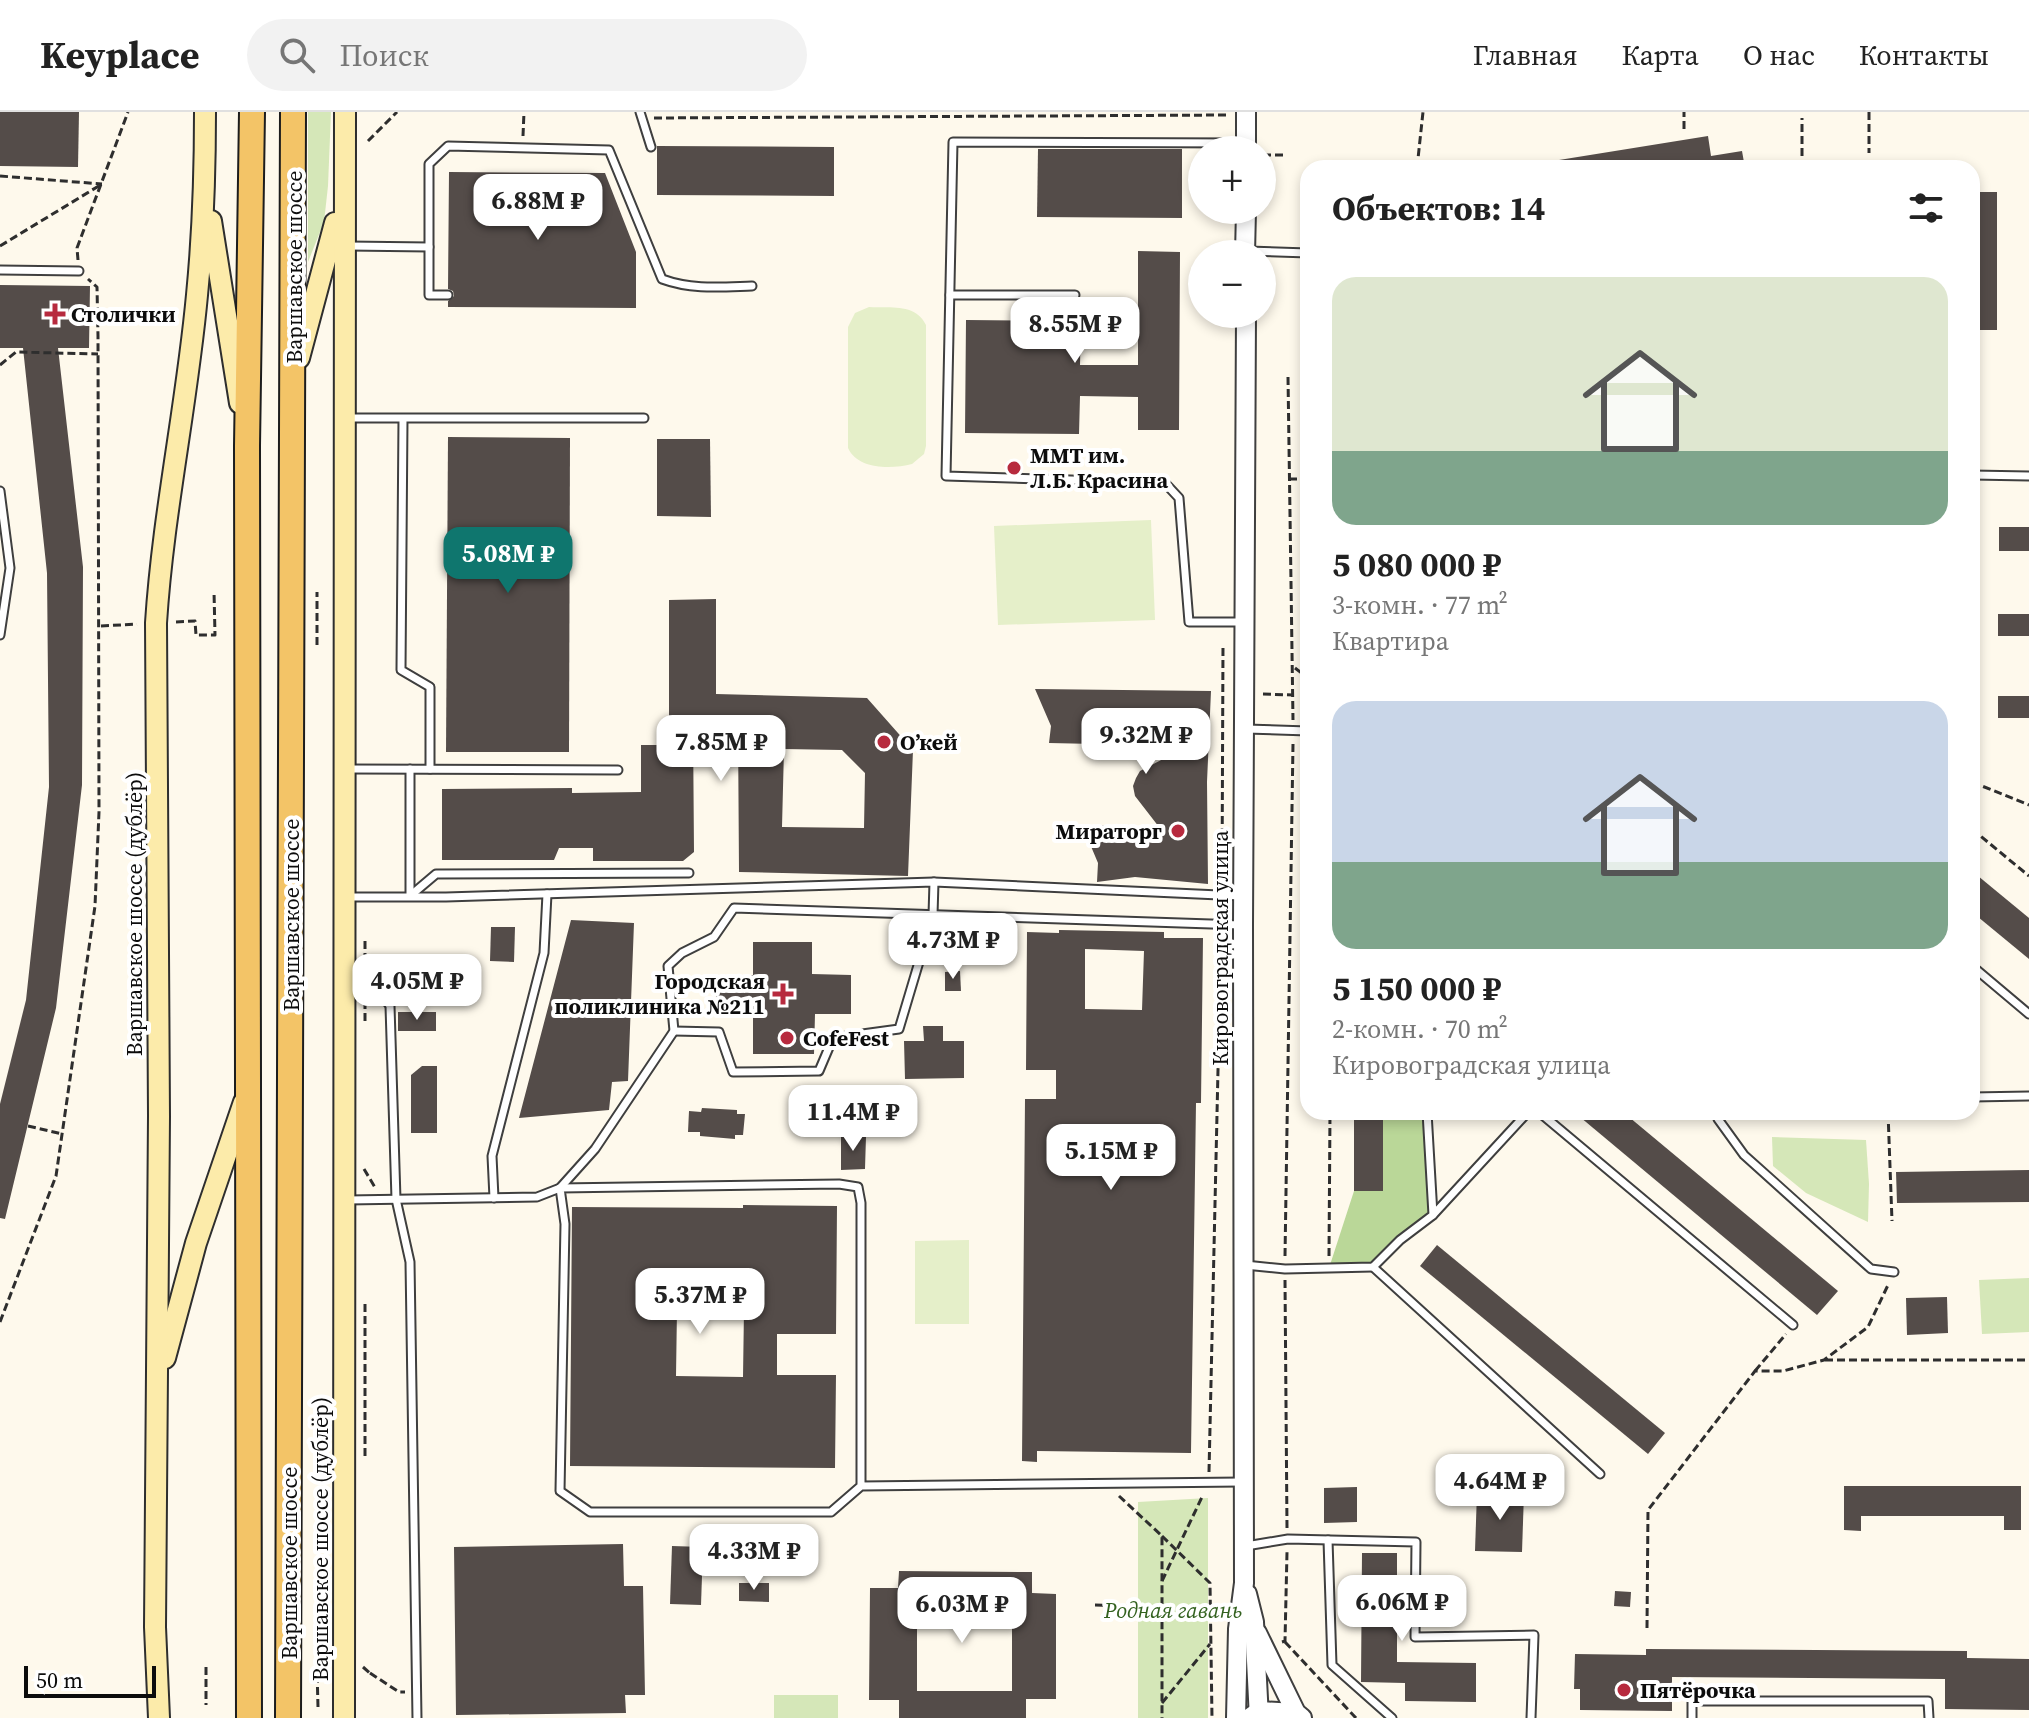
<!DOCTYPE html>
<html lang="ru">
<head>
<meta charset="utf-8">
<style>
	:root { --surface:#fff; --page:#f2f2f2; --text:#222; --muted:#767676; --line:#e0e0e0; --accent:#0f766e }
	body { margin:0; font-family:"Source Serif 4",serif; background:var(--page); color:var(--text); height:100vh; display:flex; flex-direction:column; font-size:30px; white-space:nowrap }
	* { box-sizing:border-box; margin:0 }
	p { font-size:26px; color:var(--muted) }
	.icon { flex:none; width:44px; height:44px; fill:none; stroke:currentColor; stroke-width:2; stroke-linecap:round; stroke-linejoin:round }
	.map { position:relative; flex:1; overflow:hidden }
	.drawer { position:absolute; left:1300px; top:48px; width:680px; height:960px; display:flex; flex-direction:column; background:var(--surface); border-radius:24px; box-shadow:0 4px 12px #0003 }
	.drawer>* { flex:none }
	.buttons { position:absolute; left:1188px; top:24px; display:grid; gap:16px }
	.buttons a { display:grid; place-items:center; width:88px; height:88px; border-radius:50%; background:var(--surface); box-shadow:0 4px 12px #0003; font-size:40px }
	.scale { position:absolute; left:24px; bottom:20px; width:132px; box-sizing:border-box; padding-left:8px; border:4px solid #0c0c0c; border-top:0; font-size:22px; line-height:28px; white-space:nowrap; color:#0c0c0c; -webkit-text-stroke:6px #fff; paint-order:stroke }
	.price { position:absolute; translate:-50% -68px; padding:0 18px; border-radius:16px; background:#fff; color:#222; font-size:26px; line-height:52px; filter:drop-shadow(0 2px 4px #0008) }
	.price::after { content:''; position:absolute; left:50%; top:48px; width:24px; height:18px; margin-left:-12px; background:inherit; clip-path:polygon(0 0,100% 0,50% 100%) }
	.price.current { background:var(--accent); color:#fff }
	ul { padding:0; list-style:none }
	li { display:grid; align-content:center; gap:16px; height:424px; padding:0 32px }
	li span { display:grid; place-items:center; height:248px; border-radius:24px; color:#555 }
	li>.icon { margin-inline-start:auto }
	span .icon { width:144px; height:144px; fill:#fffc; stroke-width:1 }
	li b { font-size:34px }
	h2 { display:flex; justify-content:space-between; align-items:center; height:96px; padding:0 32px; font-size:34px }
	header { display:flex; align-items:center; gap:48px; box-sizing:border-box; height:112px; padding:0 40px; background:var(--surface); border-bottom:2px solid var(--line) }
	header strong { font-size:38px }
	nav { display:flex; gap:44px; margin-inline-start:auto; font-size:28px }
	.search { width:560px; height:72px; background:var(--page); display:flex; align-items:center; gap:20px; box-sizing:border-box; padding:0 28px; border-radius:44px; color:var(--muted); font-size:30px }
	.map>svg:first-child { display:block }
	.green { fill:#d5e7b8 }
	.forest { fill:#bad798 }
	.pitch { fill:#e5efc9 }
	.building { fill:#544c49; fill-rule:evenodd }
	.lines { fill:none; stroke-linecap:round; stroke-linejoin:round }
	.service-casing { stroke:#3f3f3f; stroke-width:11 }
	.tertiary-casing { stroke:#3f3f3f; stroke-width:22 }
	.secondary-casing { stroke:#2e2e2e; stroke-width:24 }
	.primary-casing { stroke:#1d1d1d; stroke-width:28 }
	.path { stroke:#2e2e2e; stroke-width:3; stroke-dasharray:8 4; stroke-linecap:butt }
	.service { stroke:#fff; stroke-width:7 }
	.tertiary { stroke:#fff; stroke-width:18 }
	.secondary { stroke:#fcebaa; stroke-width:20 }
	.primary { stroke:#f3c467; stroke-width:24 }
	.poi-dot { fill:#b72a3e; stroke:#fff; stroke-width:3 }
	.labels { text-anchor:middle; stroke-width:8; stroke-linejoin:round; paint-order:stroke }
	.street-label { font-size:22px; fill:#0c0c0c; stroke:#fff }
	.poi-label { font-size:22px; font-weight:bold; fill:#0c0c0c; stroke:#fff; text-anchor:start }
	.park-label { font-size:22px; font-style:italic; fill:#33611f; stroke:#fff }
</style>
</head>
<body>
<header>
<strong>Keyplace</strong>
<div class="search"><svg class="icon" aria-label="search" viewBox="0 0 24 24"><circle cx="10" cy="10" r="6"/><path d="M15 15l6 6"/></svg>Поиск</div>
<nav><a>Главная</a><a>Карта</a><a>О нас</a><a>Контакты</a></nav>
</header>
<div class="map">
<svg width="2029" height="1606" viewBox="0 0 2029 1606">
	<rect width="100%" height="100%" fill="#fef9ec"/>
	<!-- green -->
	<g class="green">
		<polygon points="308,0 331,0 328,74 324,110 308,150"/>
		<polygon points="1772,1025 1866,1028 1869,1072 1868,1110 1806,1081 1773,1054"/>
		<polygon points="2029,1166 2029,1220 1982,1222 1979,1168"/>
		<polygon points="1208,1386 1208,1606 1138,1606 1138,1390"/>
		<rect x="774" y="1583" width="64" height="23"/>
	</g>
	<!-- forest -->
	<polygon class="forest" points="1383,1000 1427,1000 1433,1103 1373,1155 1329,1156 1354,1079 1383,1078"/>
	<!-- pitch -->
	<g class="pitch">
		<path d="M869,195C889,196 916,191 926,213V334L924,342L912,352C892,357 858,358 848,336V215L855,201Z"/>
		<polygon points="1151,408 1155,508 998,513 994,414"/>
		<polygon points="969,1128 969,1212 915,1212 915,1129"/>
	</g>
	<!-- building -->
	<g class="building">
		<polygon points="0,0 79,0 78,55 0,54"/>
		<polygon points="1708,24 1711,44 1742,39 1745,56 1689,56 1689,53 1671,56 1560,56 1559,48"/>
		<polygon points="657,34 834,35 834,84 657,83"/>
		<polygon points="1038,37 1182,37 1182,106 1037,105"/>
		<polygon points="449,60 605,61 636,140 636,196 448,195 448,189 454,184 453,179 448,177"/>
		<rect x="1972" y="80" width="25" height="138"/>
		<polygon points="1138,139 1180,140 1179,318 1138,318 1138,285 1080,284 1079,322 965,321 966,208 1081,209 1080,253 1138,253"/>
		<polygon points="0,173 90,174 89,236 58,236 83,455 82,673 56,896 5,1107 0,1106 0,992 26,888 49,675 47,461 23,236 0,236"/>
		<polygon points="448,325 570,326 569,640 446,640"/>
		<polygon points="657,327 710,327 711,405 657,404"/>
		<rect x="1999" y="415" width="30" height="24"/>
		<path d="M716,487V582L867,586L913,638L908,764L739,760L738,613H693L694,740L683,749H593V736H559L554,748H442V677L572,676V681L641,680V633H669V488ZM784,637L842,638L865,661L864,716L782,715Z"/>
		<rect x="1998" y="502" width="31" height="22"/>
		<polygon points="1035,577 1211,579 1207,670 1208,772 1135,765 1097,770 1098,751 1082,713 1159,715 1135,684 1133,674 1136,666 1140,659 1188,634 1049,631 1051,614"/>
		<rect x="1998" y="584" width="31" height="22"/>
		<polygon points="1972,759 2029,806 2029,847 1972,800"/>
		<polygon points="571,808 634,811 628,969 612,970 609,998 519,1006"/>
		<polygon points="491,815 515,815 514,850 490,849"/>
		<path d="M1059,818L1164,820V826H1203L1201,991H1196L1191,1341L1037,1339V1350L1022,1349L1025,987H1056V958H1026L1027,820L1059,821ZM1085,837L1144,839L1142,898L1085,897Z"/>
		<polygon points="753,830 812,830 812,862 851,863 851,902 815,902 814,942 753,942 753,900 716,900 716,863 753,863"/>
		<polygon points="960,859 961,879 945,879 945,860"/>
		<rect x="398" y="900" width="38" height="19"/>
		<polygon points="923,914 943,914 943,929 964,929 964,966 905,967 904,929 924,929"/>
		<polygon points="422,954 437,954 437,1021 411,1021 411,963"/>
		<polygon points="702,996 737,998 737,1002 745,1002 743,1023 735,1023 735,1027 700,1024 700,1020 688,1020 689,999 701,1000"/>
		<rect x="1354" y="1000" width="29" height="79"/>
		<polygon points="1574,1000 1623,1000 1838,1179 1817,1203"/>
		<polygon points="841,1024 866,1024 865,1057 841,1058"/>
		<polygon points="2029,1058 2029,1090 1897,1091 1896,1060"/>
		<path d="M743,1093L837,1094L836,1222H777V1263H836L835,1356L570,1354L572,1095L743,1096ZM677,1197H744L743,1265L676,1264Z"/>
		<polygon points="1437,1133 1665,1321 1648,1342 1420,1154"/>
		<polygon points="1947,1185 1948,1221 1907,1223 1906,1186"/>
		<polygon points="1844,1374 2021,1374 2021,1418 2004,1418 2004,1404 1861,1404 1861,1419 1844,1418"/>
		<polygon points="1357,1375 1357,1410 1324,1411 1324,1376"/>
		<polygon points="1477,1380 1524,1381 1522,1440 1475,1439"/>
		<polygon points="623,1432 624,1474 643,1474 645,1583 625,1583 626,1601 456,1603 454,1435"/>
		<polygon points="672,1434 703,1435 701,1493 670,1492"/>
		<polygon points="1362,1441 1397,1441 1397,1550 1476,1551 1476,1590 1405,1589 1405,1571 1361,1570"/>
		<path d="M899,1459L1032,1460V1481L1056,1482V1587H1026V1606H899V1588H869L870,1476H898ZM917,1485H1012V1579H917Z"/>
		<polygon points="739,1471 769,1471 769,1490 739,1489"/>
		<polygon points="1615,1479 1631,1480 1630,1495 1614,1494"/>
		<polygon points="1646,1537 1967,1539 1967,1546 2029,1547 2029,1598 1945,1597 1945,1567 1672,1565 1672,1599 1580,1598 1580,1577 1574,1577 1575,1542 1646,1543"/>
	</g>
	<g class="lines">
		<defs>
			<g id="service">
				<polyline points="640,0 651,35"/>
				<polyline points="348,134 429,135"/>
				<polyline points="1248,139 1308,141"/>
				<polyline points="0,158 79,159"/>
				<path d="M448,183H429V52L448,34L609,38L662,167C692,178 721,175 752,174"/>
				<polyline points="950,183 1075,183"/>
				<polyline points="347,306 644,306"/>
				<polyline points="403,307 401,558 430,575 430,657"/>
				<polyline points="1972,363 2029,364"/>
				<polyline points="0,379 10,456 0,523"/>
				<polyline points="1243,510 1189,510 1179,386 1165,371 946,364 953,30 1245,31"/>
				<polyline points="1246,617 1308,619"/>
				<polyline points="348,657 618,658"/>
				<polyline points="410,784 436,762 689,761"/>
				<polyline points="410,784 410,657"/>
				<polyline points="346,785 446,785 934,770 1241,784"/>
				<polyline points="1972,854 2029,902"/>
				<polyline points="350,873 382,883 390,894 396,1087 410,1150 417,1606"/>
				<polyline points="674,919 719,920 733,960 819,959 833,926 899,917 933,803 934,770"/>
				<polyline points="1972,985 2029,984"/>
				<polyline points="1539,1000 1793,1213"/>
				<polyline points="1718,1000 1718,1007 1744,1043 1871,1157 1894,1160"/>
				<polyline points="494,1086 492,1044 544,841 547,782"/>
				<polyline points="347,1088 537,1085 560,1076 595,1037 674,919 668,854 682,841 714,825 734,796 1241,813"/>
				<polyline points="1433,1103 1528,1000"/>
				<polyline points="1245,1153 1285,1157 1373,1155 1400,1128 1433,1103 1427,1000"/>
				<polyline points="1373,1155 1600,1362"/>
				<polyline points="861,1374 831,1400 590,1400 560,1379 565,1112 560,1076 839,1072 858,1075 861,1091 861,1374 1242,1370"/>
				<polyline points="1328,1428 1332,1553 1392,1606"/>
				<polyline points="1246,1434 1288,1427 1416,1430 1415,1525 1534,1523 1531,1606"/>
				<polyline points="1692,1606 1692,1589 1928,1589 1929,1606"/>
			</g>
			<g id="tertiary">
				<polyline points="1246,38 1246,0"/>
				<polyline points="1245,142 1246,98"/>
				<polyline points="1247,1482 1254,1510 1259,1606"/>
				<polyline points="1257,1521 1296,1601 1302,1606"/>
				<polyline points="1236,1606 1238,1517 1244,1471 1243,814 1246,202"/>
				<polyline points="1249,1606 1259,1599 1296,1601"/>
			</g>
			<g id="secondary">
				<polyline points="211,109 240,291"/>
				<polyline points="299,246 335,111"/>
				<polyline points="165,1246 196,1131 244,990"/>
				<path d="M159,1606L155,1515L159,1004L156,511C163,401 187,293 197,183C203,122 205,61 205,0"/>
				<polyline points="344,1606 345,0"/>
			</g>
			<g id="primary">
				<polyline points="249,1606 247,334 252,0"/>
				<polyline points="288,1606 293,0"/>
			</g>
		</defs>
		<!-- service casing -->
		<use href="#service" class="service-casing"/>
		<!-- tertiary casing -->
		<use href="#tertiary" class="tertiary-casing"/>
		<!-- secondary casing -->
		<use href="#secondary" class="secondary-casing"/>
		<!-- primary casing -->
		<use href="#primary" class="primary-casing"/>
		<!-- path -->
		<g class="path">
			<polyline points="1869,0 1869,41"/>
			<polyline points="654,6 1227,3"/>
			<polyline points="1684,17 1684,0"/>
			<polyline points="523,24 524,0"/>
			<polyline points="368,29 397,0"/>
			<polyline points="1263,43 1283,43"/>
			<polyline points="1417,56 1423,0"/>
			<polyline points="1802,56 1802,6"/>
			<polyline points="0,64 102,72"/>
			<polyline points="0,134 102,72"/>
			<polyline points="78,148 77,136 128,0"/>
			<polyline points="0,253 16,240 98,242"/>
			<polyline points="1288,265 1293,608"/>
			<polyline points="1289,367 1308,367"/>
			<polyline points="176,510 195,509 196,523 215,523 214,479"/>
			<polyline points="101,514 137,512"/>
			<polyline points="317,533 317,480"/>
			<polyline points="1295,556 1308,566"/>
			<polyline points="1263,582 1294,583"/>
			<polyline points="1972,670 2029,693"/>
			<polyline points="1972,717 2029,764"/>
			<polyline points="1222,772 1223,532"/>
			<polyline points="365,829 365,865"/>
			<polyline points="365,909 365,889"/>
			<polyline points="1888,1000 1892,1109"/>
			<polyline points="28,1014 62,1022"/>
			<polyline points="364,1057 376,1077"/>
			<polyline points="1285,1144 1293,632"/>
			<polyline points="1329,1144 1330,1000"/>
			<polyline points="1285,1168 1287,1416"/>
			<polyline points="0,1210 56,1064 95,794 99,700 98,224 97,175 88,167"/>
			<polyline points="1825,1248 2029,1248"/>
			<polyline points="1755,1259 1786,1222"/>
			<polyline points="365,1344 365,1191"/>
			<polyline points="1209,1360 1221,824"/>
			<polyline points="1119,1384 1162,1424 1162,1606"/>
			<polyline points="1162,1424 1210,1471 1212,1606"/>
			<polyline points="1162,1469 1203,1383"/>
			<polyline points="1095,1493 1211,1495"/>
			<polyline points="1647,1516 1648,1398 1755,1259 1783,1259 1824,1248 1868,1215 1889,1171"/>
			<polyline points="1282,1530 1285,1529 1287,1440"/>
			<polyline points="1285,1530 1356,1606"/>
			<polyline points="206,1555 206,1593"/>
			<polyline points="363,1555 371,1562"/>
			<polyline points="370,1561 399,1580 405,1580"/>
			<polyline points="1162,1591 1210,1532"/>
			<polyline points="318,1595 317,1557 327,1557"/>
		</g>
		<!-- service -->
		<use href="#service" class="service"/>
		<!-- tertiary -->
		<use href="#tertiary" class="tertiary"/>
		<!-- secondary -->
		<use href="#secondary" class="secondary"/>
		<!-- primary -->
		<use href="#primary" class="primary"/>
	</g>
	<!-- markers -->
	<g class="poi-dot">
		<path d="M51 190h8v8h8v8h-8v8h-8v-8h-8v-8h8z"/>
		<circle cx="1014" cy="356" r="8"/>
		<circle cx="884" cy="630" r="8"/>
		<circle cx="1178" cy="719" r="8"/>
		<path d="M779 870h8v8h8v8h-8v8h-8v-8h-8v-8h8z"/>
		<circle cx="787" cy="926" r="8"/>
		<circle cx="1624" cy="1578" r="8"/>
	</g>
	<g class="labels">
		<!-- street labels -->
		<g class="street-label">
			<text transform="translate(294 155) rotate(-90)" y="8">Варшавское шоссе</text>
			<text transform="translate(134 802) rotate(-90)" y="8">Варшавское шоссе (дублёр)</text>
			<text transform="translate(291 803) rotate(-90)" y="8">Варшавское шоссе</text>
			<text transform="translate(1220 836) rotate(-90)" y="8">Кировоградская улица</text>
			<text transform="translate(320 1427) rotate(-90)" y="8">Варшавское шоссе (дублёр)</text>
			<text transform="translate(289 1451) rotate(-90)" y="8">Варшавское шоссе</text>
		</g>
		<!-- poi labels -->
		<g class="poi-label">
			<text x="71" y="210">Столички</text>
			<text x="1030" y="351">ММТ им.<tspan x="1030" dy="25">Л.Б. Красина</tspan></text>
			<text x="900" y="638">О’кей</text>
			<text x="1162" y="727" text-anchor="end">Мираторг</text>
			<text x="765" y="877" text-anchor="end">Городская<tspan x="765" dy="25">поликлиника №211</tspan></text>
			<text x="803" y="934">CofeFest</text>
			<text x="1640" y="1586">Пятёрочка</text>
		</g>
		<!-- park labels -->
		<g class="park-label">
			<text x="1173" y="1506">Родная гавань</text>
		</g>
	</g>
</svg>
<div class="buttons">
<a>+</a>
<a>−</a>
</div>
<div class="scale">50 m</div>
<b class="price" style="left:538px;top:130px">6.88M ₽</b>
<b class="price" style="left:1075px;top:253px">8.55M ₽</b>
<b class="price current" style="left:508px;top:483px">5.08M ₽</b>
<b class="price" style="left:1146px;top:664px">9.32M ₽</b>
<b class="price" style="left:721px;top:671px">7.85M ₽</b>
<b class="price" style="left:953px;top:869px">4.73M ₽</b>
<b class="price" style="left:417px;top:910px">4.05M ₽</b>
<b class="price" style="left:853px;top:1041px">11.4M ₽</b>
<b class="price" style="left:1111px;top:1080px">5.15M ₽</b>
<b class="price" style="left:700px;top:1224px">5.37M ₽</b>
<b class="price" style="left:1500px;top:1410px">4.64M ₽</b>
<b class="price" style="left:754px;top:1480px">4.33M ₽</b>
<b class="price" style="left:1402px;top:1531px">6.06M ₽</b>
<b class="price" style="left:962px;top:1533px">6.03M ₽</b>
<section class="drawer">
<h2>Объектов: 14<svg class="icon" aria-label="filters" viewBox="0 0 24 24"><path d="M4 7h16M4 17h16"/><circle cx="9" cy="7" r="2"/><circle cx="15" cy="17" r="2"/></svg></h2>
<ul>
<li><span style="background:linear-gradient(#dfe7d0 70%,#7fa58c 0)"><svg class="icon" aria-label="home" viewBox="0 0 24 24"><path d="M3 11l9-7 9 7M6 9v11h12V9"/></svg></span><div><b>5 080 000 ₽</b><p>3-комн. · 77 m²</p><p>Квартира</p></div></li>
<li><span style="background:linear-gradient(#c9d6e8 65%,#7fa58c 0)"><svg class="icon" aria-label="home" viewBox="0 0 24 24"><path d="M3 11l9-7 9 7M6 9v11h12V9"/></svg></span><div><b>5 150 000 ₽</b><p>2-комн. · 70 m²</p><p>Кировоградская улица</p></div></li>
</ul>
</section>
</div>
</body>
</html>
